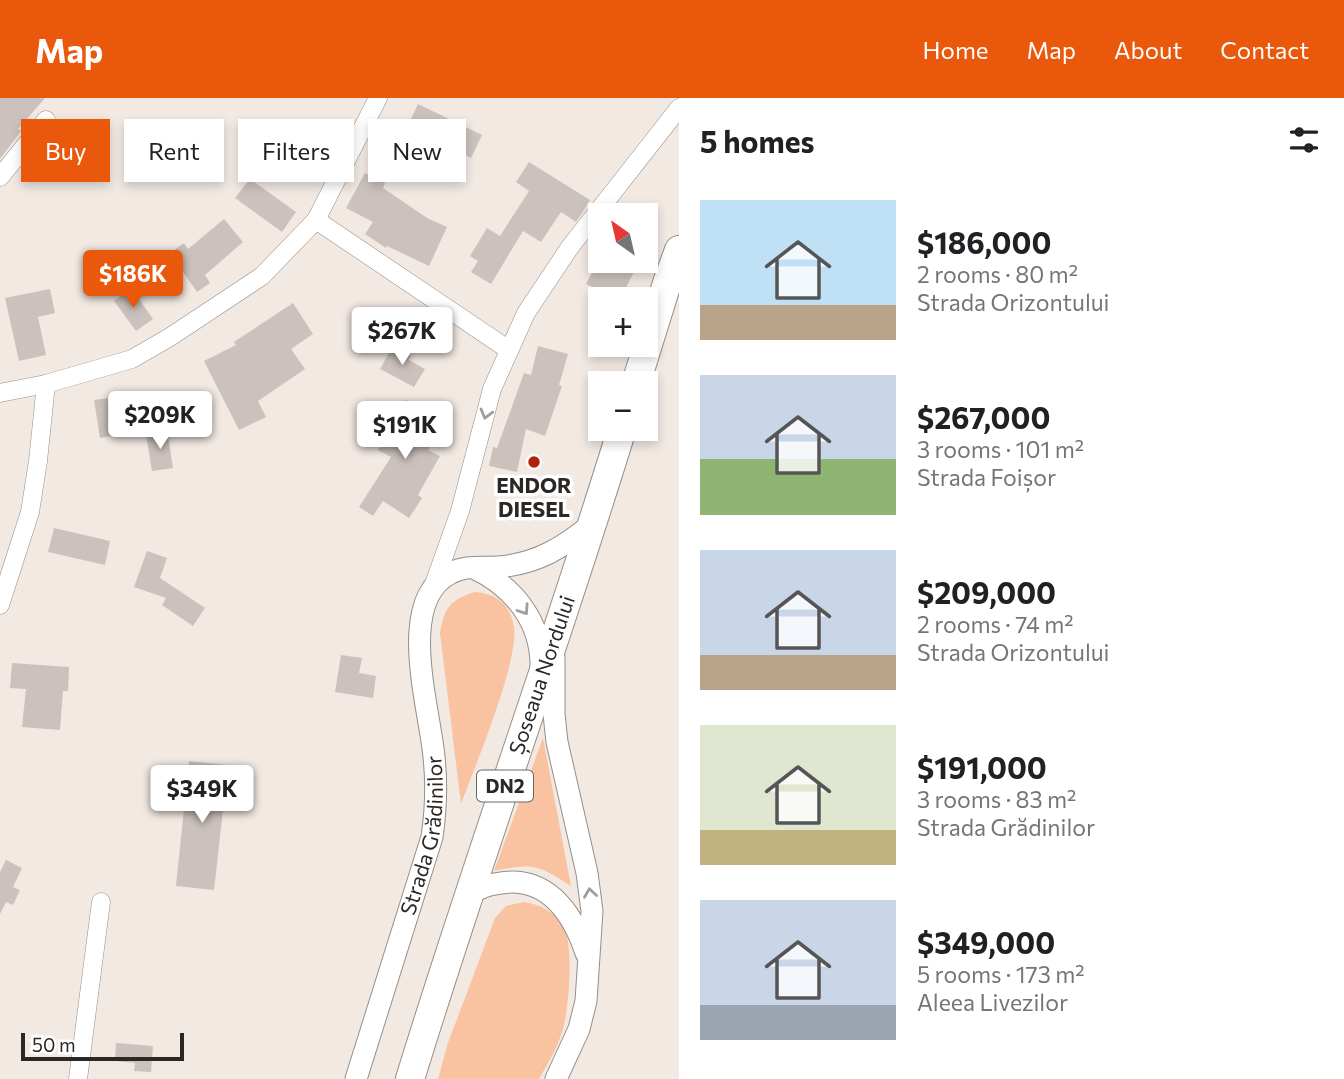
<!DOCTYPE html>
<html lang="en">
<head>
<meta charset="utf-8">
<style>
	:root { --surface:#fff; --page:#f2f2f2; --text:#202124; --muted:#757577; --accent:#ea580c }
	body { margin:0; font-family:Commissioner,sans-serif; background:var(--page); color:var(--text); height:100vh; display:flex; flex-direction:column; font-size:26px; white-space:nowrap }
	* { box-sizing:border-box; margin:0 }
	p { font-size:23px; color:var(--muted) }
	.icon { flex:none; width:38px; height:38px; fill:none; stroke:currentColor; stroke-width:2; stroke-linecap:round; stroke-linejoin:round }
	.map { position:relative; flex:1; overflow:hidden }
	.details { display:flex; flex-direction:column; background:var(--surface); width:665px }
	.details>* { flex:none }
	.hud { position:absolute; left:21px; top:21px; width:553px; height:63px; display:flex; gap:14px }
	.needle { width:46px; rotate:326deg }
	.buttons { position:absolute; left:588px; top:105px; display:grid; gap:14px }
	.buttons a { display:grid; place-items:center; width:70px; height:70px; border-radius:0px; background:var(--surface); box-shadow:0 4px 10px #0003; font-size:35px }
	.scale { position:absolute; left:21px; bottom:18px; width:163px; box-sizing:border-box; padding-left:7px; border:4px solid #2a2725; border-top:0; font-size:19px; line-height:24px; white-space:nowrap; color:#2a2725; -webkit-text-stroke:5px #fff; paint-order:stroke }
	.price { position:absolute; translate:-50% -60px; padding:0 16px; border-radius:7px; background:#fff; color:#222; font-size:23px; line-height:46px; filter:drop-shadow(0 2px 4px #0008) }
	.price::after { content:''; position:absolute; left:50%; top:42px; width:21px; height:16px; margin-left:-10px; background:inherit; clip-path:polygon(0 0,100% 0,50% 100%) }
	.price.on { background:var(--accent); color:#fff }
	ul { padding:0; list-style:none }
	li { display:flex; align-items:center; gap:21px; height:175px; padding:0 21px }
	li span { display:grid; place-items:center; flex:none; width:196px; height:140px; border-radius:0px; color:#555 }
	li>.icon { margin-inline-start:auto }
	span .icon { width:84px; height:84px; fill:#fffc; stroke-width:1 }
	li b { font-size:30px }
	h2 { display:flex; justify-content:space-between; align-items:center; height:84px; padding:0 21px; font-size:30px }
	.chip { padding:0 24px; border-radius:0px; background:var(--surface); box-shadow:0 4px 10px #0003; font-size:24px; line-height:63px }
	.chip.on { background:var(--accent); color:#fff }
	header { display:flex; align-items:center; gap:42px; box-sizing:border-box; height:98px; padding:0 35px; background:var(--accent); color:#fff }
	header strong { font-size:33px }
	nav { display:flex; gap:38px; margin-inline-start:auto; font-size:24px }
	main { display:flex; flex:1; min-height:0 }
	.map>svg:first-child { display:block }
	.green { fill:#f9c2a0 }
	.building { fill:#ccc2bd }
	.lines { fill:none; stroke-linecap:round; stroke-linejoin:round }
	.minor-casing { stroke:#968e88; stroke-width:19 }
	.tertiary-casing { stroke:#968e88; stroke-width:23 }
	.primary-casing { stroke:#968e88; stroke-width:30 }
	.minor { stroke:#fff; stroke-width:18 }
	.tertiary { stroke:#fff; stroke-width:21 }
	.primary { stroke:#fff; stroke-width:28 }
	.oneway { stroke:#9f9e9d }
	.poi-dot { fill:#b12308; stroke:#fff; stroke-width:2.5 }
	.labels { text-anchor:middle; stroke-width:7; stroke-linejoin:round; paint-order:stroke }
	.shield { fill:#fff; stroke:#6a6866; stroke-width:2 }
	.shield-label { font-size:19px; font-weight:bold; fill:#2a2725 }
	.poi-label { font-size:21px; font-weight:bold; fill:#2a2725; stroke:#fff }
	.street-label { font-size:21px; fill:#2a2725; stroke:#fff }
</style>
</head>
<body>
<header>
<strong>Map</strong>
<nav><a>Home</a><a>Map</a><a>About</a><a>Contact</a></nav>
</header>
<main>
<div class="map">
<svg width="679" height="981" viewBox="0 0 679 981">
	<rect width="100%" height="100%" fill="#f2e9e3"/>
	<!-- green -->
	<g class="green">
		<path d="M474,494C494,496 507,502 513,524C523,556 474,670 461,706L440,535C445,509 449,503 474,494Z"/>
		<path d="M543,640L571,788C537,766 534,765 494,773Z"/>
		<path d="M524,804C539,806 556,814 564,829C574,849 569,916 561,937C556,952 547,967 539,981H438L448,945L495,820L506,808Z"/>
	</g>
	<!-- building -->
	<g class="building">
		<polygon points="0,0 45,0 18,31 21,33 0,61"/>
		<polygon points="418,6 482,37 471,60 408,27"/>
		<polygon points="265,22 330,51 319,74 255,43"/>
		<polygon points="529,64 590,102 576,124 561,114 541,144 523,133 491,186 471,174 478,163 470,158 487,130 500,138 529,93 516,84"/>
		<polygon points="365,75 385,85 383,90 427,120 447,129 429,168 387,148 386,150 365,136 373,124 346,110"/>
		<polygon points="250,81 296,114 282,134 235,100"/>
		<polygon points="224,121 243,144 205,177 210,185 197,194 170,155 184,145 188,151"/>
		<polygon points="598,163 617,163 635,172 620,201 615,201 586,186"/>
		<polygon points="131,190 153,221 136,233 114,203"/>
		<polygon points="50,191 55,215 38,219 46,257 19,263 5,200"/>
		<polygon points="293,205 313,236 291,251 305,271 258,303 266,319 239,332 204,263 236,247 234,244"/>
		<polygon points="393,248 411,258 409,262 425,271 414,289 380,271"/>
		<polygon points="538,248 568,256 559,287 562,288 545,338 526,331 517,374 489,368 493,349 497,350 524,275 531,277"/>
		<polygon points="115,299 121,336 100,340 94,302"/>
		<polygon points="406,302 444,323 428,352 440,358 418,397 422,400 409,420 383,403 373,418 359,409 391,359 378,352"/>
		<polygon points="167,332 173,370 152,373 146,336"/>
		<polygon points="54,430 110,443 105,467 48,454"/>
		<polygon points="147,453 167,460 160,480 205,510 193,528 162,507 166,500 134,489"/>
		<polygon points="341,557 362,560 359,575 376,578 373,600 335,594"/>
		<polygon points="12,565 69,569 68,593 63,593 60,632 22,629 26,591 10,590"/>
		<polygon points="189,663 228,667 214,792 176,788"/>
		<polygon points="6,762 22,770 13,789 20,792 13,807 6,804 0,816 0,774"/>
		<polygon points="116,945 153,948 151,974 134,973 135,965 115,963"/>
	</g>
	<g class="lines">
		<defs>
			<g id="minor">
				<polyline points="0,79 46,22"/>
				<polyline points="316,122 509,252"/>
				<polyline points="0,295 46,286 132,261 170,239 262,178 316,122 378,0"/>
				<polyline points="433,489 460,413 492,291 526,215 570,149 679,10"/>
				<polyline points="0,507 30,414 38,363 46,286"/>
				<polyline points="78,981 101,804"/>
			</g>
			<g id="tertiary">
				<path d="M474,470C514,489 542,524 541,570"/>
				<polyline points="554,559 554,616 557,644 587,775 592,813 586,903 579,931 556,981"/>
				<path d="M469,795C477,792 486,787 495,786C545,775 572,813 586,855"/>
				<path id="s1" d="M356,981L432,739C436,712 437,687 434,659C430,611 395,502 451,475C465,467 483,470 498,469C537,466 564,449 593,425"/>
			</g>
			<g id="primary">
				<polyline points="636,285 668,182 679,152"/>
				<path id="s2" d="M410,981C477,763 555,549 622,331"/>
			</g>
		</defs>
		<!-- minor casing -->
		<use href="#minor" class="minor-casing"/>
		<!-- tertiary casing -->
		<use href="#tertiary" class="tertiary-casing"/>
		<!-- primary casing -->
		<use href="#primary" class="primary-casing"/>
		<!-- minor -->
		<use href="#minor" class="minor"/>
		<!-- tertiary -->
		<use href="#tertiary" class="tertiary"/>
		<!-- primary -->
		<use href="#primary" class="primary"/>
	</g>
	<!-- one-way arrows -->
	<defs><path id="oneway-chevron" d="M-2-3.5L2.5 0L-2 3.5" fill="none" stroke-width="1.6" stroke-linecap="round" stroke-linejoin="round" transform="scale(1.75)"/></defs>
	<g class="oneway">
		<use href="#oneway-chevron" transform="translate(486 316) rotate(105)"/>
		<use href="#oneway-chevron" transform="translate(524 512) rotate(56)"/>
		<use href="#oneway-chevron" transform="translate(590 795) rotate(-98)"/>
	</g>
	<!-- markers -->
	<circle class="poi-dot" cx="534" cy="364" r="7"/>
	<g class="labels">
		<!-- shield labels -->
		<rect class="shield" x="477" y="672.5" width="56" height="31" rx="5"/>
		<g class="shield-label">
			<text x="505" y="695">DN2</text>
		</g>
		<!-- poi labels -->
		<g class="poi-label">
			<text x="534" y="395">ENDOR<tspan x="534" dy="24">DIESEL</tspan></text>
		</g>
		<!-- street labels -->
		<g class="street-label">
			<text dy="7" stroke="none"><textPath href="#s2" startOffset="425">Șoseaua Nordului</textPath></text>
			<text dy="7" stroke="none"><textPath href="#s1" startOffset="254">Strada Grădinilor</textPath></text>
		</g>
	</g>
</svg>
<div class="buttons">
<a><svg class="needle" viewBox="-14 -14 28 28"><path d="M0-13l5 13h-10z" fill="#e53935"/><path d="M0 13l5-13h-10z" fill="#757577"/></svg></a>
<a>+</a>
<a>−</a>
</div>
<div class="scale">50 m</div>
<b class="price on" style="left:133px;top:212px">$186K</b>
<b class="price" style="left:402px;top:269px">$267K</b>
<b class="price" style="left:160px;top:353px">$209K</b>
<b class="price" style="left:405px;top:363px">$191K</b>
<b class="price" style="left:202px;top:727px">$349K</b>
<div class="hud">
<a class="chip on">Buy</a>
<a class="chip">Rent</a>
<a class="chip">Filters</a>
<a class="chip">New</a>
</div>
</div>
<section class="details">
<h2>5 homes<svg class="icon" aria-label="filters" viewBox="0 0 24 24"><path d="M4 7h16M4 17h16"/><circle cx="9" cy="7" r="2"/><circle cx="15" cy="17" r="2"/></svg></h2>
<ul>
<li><span style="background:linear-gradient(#bfe0f5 75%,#b9a48a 0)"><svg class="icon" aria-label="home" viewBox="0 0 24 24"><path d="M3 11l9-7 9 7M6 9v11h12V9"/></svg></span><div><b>$186,000</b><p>2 rooms · 80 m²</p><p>Strada Orizontului</p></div></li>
<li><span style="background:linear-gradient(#c9d6e8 60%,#8fb573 0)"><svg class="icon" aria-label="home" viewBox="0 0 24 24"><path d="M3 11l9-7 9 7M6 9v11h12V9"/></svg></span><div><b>$267,000</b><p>3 rooms · 101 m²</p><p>Strada Foișor</p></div></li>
<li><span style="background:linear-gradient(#c9d6e8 75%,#b9a48a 0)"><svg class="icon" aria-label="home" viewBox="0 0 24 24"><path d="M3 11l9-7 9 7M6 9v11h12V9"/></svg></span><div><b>$209,000</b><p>2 rooms · 74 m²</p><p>Strada Orizontului</p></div></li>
<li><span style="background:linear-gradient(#dfe7d0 75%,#c2b280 0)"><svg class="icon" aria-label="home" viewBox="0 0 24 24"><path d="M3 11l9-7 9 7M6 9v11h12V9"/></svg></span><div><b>$191,000</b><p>3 rooms · 83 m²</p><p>Strada Grădinilor</p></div></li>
<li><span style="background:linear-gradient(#c9d6e8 75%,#9aa5b1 0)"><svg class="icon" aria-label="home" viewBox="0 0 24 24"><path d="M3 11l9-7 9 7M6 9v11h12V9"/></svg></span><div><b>$349,000</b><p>5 rooms · 173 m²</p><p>Aleea Livezilor</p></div></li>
</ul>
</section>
</main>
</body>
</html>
